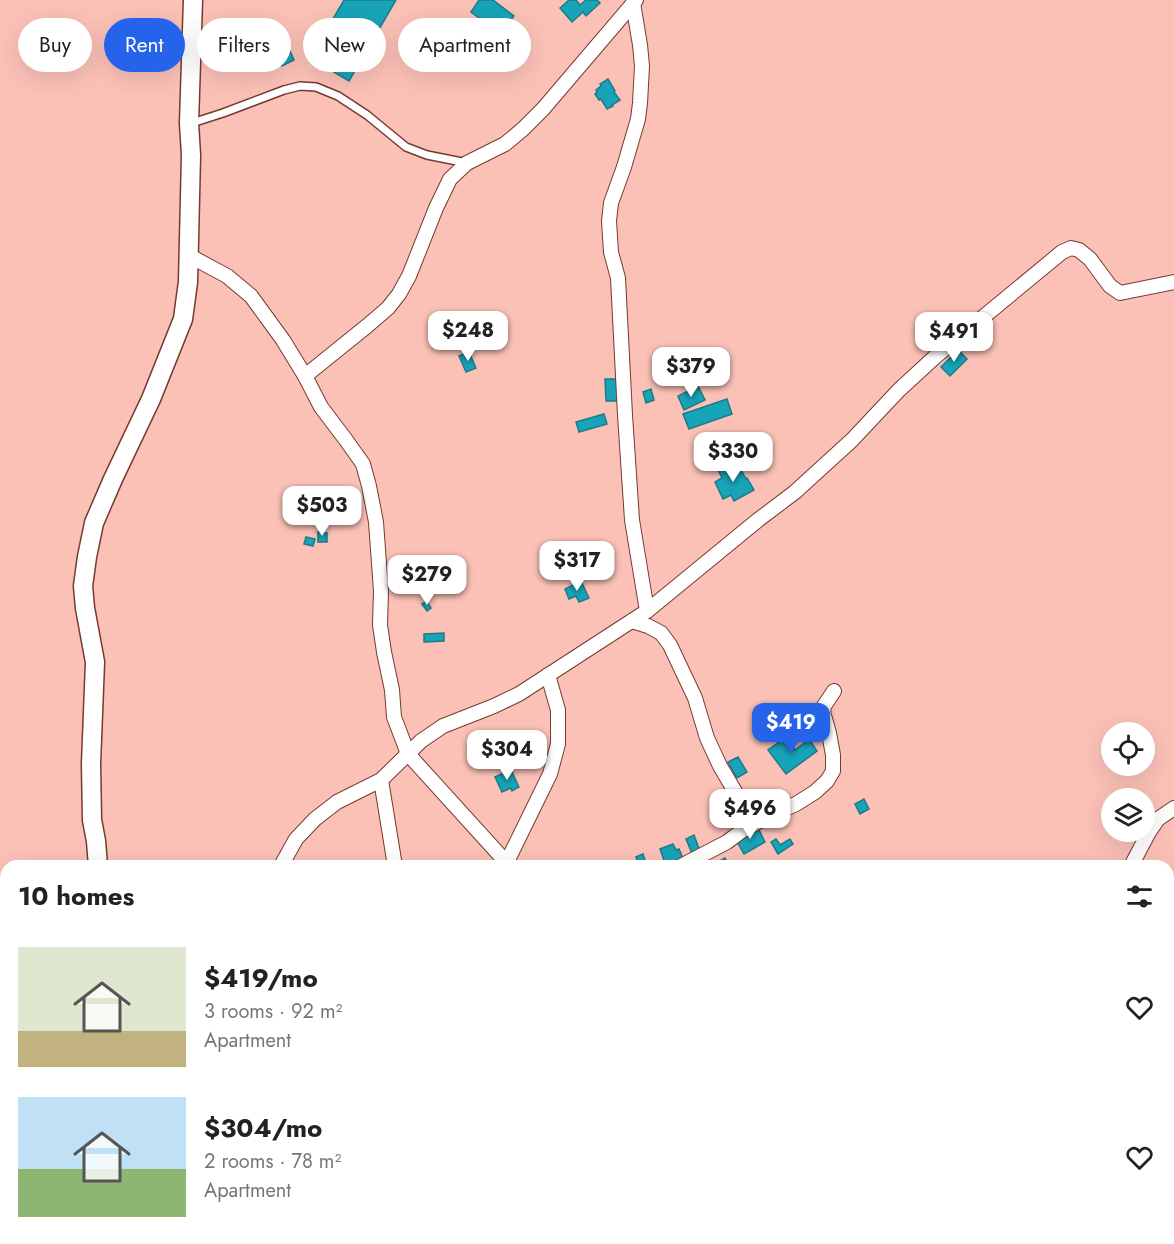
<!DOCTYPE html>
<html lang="en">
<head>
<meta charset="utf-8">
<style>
	:root { --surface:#fff; --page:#f2f2f2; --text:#222; --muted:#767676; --accent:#2563eb }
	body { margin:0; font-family:Jost,sans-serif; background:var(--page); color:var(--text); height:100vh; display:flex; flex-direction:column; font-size:22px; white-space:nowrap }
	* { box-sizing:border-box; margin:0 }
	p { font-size:20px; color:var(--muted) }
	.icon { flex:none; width:33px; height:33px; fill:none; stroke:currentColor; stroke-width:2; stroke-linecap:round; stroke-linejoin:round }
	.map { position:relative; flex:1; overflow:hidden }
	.details { position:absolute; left:0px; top:860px; width:1174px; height:386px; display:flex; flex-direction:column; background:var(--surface); border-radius:18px 18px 0 0; box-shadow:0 6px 24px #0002 }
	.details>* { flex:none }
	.banner { position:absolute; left:18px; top:18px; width:600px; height:54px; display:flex; gap:12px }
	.buttons { position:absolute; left:1101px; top:722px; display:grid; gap:12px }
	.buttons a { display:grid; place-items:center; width:54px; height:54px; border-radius:50%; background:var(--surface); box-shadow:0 6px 24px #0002; font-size:30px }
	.price { position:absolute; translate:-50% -51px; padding:0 14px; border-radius:12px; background:#fff; color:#222; font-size:20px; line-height:39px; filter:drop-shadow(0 2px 3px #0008) }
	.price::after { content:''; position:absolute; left:50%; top:36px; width:18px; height:14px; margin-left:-9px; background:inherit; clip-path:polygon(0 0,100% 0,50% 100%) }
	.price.selected { background:var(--accent); color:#fff }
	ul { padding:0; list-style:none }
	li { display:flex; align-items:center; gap:18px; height:150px; padding:0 18px }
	li span { display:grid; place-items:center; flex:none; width:168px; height:120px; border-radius:0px; color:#555 }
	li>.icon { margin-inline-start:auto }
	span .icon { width:72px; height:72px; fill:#fffc; stroke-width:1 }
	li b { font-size:26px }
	h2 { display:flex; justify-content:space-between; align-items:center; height:72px; padding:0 18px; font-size:26px }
	.chip { padding:0 21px; border-radius:27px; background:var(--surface); box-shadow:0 6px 24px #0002; font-size:21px; line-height:54px }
	.chip.selected { background:var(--accent); color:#fff }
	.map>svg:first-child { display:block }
	.building { fill:#17a4b8; stroke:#1c7b89; stroke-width:1.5 }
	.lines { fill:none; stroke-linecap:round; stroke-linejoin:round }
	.lane-casing { stroke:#753a30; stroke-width:10 }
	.street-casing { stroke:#753a30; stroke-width:16 }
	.secondary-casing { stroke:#753a30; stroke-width:21 }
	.lane { stroke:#fff; stroke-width:7 }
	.street { stroke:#fff; stroke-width:14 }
	.secondary { stroke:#fff; stroke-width:18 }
</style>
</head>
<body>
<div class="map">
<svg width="1174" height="1244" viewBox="0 0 1174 1244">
	<rect width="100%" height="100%" fill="#fbc1b7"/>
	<!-- building -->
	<g class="building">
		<polygon points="344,0 396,0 349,81 310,58"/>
		<polygon points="479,0 493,0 514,16 501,34 471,12"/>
		<polygon points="569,0 576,0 580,5 586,0 597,0 600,3 586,16 583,12 572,22 560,8"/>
		<polygon points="290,51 294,60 282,66 278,57"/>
		<polygon points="608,79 615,91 614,92 620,100 612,105 613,106 607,109 601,99 599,100 595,94 597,92 596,90 601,86 600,84"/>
		<polygon points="958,350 967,359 950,376 941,367"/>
		<polygon points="469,352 476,368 466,372 459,356"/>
		<polygon points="605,379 618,379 619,401 606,401"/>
		<polygon points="698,386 705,400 684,410 678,396"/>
		<polygon points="651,389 654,400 646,403 643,392"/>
		<polygon points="727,399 732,414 689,429 683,414"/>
		<polygon points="604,414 607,424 579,432 576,422"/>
		<polygon points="731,463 736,473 741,470 746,479 747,478 754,490 734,501 731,495 723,499 715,482 722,478 718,470"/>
		<rect x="316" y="516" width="11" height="9"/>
		<polygon points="318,532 327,533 327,542 318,542"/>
		<polygon points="306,537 315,539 313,546 304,544"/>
		<polygon points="581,581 589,598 579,602 576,596 569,599 565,589"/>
		<polygon points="427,601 431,608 427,611 422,604"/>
		<polygon points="444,633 444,641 424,642 424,634"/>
		<polygon points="786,737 795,750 809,739 817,751 786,774 768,750"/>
		<polygon points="738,757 747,772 737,778 728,762"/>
		<polygon points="511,770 519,787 512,791 511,788 502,792 495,777"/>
		<polygon points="762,790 772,804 768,807 772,812 759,821 745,801"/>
		<polygon points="864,799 869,809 860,814 855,804"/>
		<polygon points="757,826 765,842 744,854 735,838"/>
		<polygon points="694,835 701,854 694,858 686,839"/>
		<polygon points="776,839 780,845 790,839 793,844 778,854 771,842"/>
		<polygon points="673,844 676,850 679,849 684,861 674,866 666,866 660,849"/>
		<polygon points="643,854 647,866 639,866 636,857"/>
		<polygon points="725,858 729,866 711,866"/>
		<polygon points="40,1239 72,1239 74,1244 39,1244 42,1243"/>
		<polygon points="193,1239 213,1239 216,1244 196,1244"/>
	</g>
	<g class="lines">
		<defs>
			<polyline id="lane" points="192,123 223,113 284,90 300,86 316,87 338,96 367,115 406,147 427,155 467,163"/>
			<g id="street">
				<polyline points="633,3 640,45 642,66 640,103 638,119 624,167 611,203 609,221 611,252 618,278 625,415 632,520 647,611"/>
				<polyline points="188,255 227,276 251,296 283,340 305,376 321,407 346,440 363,464 369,486 376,522 381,591 380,625 384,652 392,690 394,717 408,754 507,863"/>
				<polyline points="305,376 367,326 388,308 399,294 409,276 436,208 450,179 467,163 505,144 523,129 543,109 636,0"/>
				<polyline points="632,621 648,626 661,633 670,645 695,698 707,738 720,766 754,824"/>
				<polyline points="381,780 395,866"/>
				<polyline points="281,866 296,839 315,819 337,802 381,780 421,741 443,726 494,706 519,694 647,611 758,520 795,492 852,440 899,390 936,356 1062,252 1071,248 1079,250 1090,259 1110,286 1120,293 1174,282"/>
				<polyline points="505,866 550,774 558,744 558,710 548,675"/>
				<polyline points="681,866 727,842 743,830 767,817 796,804 815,792 827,781 833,771 833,755 829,733 823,712 824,706 834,691"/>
				<polyline points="1131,866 1149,832 1158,819 1174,808"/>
				<polyline points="1168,892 1174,894"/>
				<polyline points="0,916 6,918"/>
				<polyline points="1168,994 1174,992"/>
				<polyline points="1168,1005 1174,1013"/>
				<polyline points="0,1192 6,1191"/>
				<polyline points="297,1239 299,1244"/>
				<polyline points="393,1239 395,1244"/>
				<polyline points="467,1239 476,1244"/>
				<polyline points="436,1244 438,1239"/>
				<polyline points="810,1244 818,1239"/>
			</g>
			<g id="secondary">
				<polyline points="98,866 96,841 92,820 91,764 95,662 85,608 83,586 87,557 94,523 113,479 151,399 183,319 188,282 191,155 189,123 193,0"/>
				<polyline points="147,1239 148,1244"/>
			</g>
		</defs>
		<!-- lane casing -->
		<use href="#lane" class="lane-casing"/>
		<!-- street casing -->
		<use href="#street" class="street-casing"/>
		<!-- secondary casing -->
		<use href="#secondary" class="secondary-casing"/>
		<!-- lane -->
		<use href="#lane" class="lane"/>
		<!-- street -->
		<use href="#street" class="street"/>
		<!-- secondary -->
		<use href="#secondary" class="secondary"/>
	</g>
</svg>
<div class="buttons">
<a><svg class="icon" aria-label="locate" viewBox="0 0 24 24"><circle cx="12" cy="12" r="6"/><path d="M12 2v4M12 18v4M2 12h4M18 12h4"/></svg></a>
<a><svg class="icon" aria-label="layers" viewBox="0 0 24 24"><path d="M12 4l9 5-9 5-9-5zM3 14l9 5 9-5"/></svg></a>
</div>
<b class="price" style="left:468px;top:362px">$248</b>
<b class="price" style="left:954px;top:363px">$491</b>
<b class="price" style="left:691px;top:398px">$379</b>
<b class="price" style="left:733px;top:483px">$330</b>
<b class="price" style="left:322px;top:537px">$503</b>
<b class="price" style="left:577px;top:592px">$317</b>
<b class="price" style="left:427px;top:606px">$279</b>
<b class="price selected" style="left:791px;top:754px">$419</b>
<b class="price" style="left:507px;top:781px">$304</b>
<b class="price" style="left:750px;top:840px">$496</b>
<div class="banner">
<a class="chip">Buy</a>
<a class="chip selected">Rent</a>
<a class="chip">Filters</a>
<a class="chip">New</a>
<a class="chip">Apartment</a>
</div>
<section class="details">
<h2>10 homes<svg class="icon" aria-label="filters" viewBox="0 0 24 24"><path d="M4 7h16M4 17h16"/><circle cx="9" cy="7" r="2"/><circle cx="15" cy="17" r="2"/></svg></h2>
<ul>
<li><span style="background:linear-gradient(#dfe7d0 70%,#c2b280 0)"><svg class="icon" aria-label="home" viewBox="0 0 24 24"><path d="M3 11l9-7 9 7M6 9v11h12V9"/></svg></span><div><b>$419/mo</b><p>3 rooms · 92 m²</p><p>Apartment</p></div><svg class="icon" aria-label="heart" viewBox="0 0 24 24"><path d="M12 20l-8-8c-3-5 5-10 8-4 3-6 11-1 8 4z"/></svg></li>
<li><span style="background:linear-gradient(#bfe0f5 60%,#8fb573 0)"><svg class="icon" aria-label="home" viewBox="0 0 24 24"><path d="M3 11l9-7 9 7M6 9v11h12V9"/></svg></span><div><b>$304/mo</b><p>2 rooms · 78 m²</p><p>Apartment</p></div><svg class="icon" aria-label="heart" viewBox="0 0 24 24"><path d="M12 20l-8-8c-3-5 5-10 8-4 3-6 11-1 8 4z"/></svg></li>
</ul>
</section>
</div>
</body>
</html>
